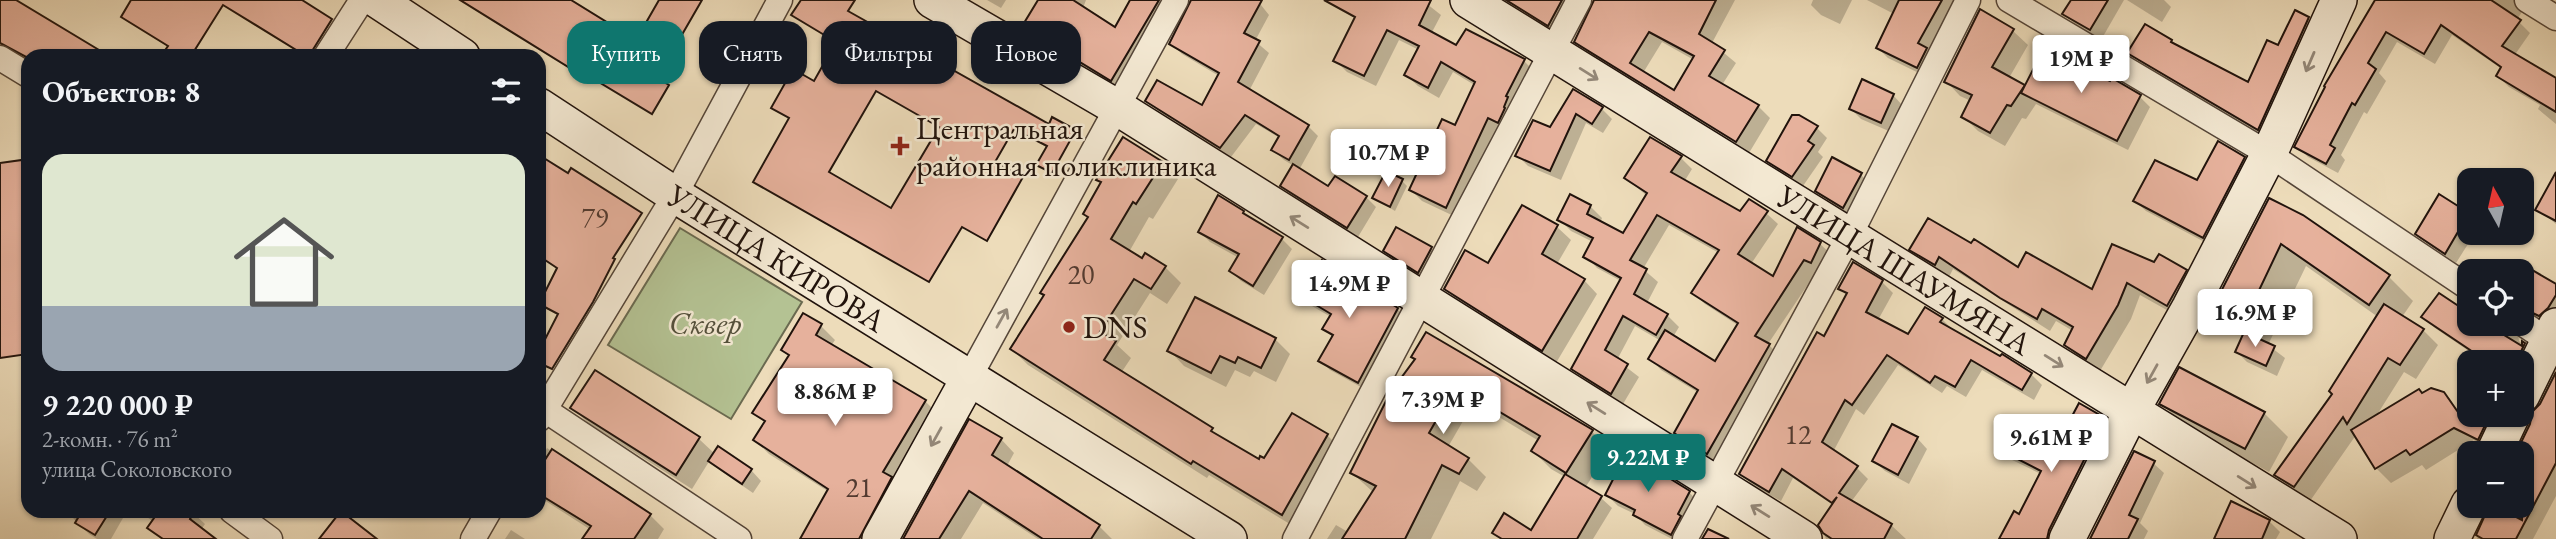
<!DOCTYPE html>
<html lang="ru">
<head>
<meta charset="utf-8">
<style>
	:root { --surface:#171b24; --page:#20242c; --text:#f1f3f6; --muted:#9ea1a6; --line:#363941; --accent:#0f766e }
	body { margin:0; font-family:"EB Garamond",serif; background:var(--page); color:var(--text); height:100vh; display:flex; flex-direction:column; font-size:26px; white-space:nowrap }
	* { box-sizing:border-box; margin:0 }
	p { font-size:23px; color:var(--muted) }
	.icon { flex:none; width:38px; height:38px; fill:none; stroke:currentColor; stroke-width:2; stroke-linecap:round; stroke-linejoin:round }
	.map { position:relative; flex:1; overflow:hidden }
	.side { position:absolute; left:21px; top:49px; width:525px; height:469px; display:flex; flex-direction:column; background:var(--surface); border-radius:21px; box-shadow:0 2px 5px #0004 }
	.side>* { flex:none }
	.banner { position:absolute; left:567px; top:21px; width:665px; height:63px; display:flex; gap:14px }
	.needle { width:46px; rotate:352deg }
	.fabs { position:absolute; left:2457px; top:168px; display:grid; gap:14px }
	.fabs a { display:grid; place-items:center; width:77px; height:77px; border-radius:14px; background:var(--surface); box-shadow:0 2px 5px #0004; font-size:35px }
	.price { position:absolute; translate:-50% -60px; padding:0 16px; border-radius:7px; background:#fff; color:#222; font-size:23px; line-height:46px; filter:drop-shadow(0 2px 4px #0008) }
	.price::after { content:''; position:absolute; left:50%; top:42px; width:21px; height:16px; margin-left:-10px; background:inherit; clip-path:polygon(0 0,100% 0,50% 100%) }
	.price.on { background:var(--accent); color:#fff }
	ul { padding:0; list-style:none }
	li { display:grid; align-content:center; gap:14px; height:371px; padding:0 21px }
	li+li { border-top:2px solid var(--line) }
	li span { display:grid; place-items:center; height:217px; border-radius:21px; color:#555 }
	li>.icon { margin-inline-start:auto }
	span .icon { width:126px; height:126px; fill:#fffc; stroke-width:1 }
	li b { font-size:30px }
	h2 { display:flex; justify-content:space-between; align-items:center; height:84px; padding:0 21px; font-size:30px }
	.chip { padding:0 24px; border-radius:21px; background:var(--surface); box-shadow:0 2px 5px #0004; font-size:24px; line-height:63px }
	.chip.on { background:var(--accent); color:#fff }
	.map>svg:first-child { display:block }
	.green { fill:#b4c293; stroke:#6a6a50; stroke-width:2 }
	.shadow { fill:#0003; fill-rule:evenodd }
	.building { fill:#e6b19c; stroke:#21130c; stroke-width:2; fill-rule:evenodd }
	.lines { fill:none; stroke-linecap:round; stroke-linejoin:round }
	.street-casing { stroke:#544538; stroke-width:27 }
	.secondary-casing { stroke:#21130c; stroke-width:38 }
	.street { stroke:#f3e8d2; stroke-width:24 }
	.secondary { stroke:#f3e8d2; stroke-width:35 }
	.oneway { stroke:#948879 }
	.poi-dot { fill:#8f2418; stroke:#f3e8d2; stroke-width:2.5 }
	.labels { text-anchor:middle; stroke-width:5; stroke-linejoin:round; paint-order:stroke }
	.number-label { font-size:28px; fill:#523a30 }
	.poi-label { font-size:32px; fill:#21130c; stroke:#f3e8d2; text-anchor:start }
	.street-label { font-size:32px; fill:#21130c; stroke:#f3e8d2 }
	.park-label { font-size:32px; font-style:italic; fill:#54503b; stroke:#f3e8d2 }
</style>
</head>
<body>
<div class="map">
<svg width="2556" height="539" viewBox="0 0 2556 539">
	<rect width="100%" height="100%" fill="#eddcba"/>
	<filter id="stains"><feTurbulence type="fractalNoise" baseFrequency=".00286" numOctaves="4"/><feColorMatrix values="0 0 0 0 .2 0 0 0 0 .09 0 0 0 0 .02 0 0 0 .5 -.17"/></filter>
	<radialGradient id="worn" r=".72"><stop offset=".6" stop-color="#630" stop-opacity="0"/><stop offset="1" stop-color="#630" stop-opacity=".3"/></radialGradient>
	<!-- green -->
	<polygon class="green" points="680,228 802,302 731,419 608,345"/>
	<!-- shadow -->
	<g class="shadow">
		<polygon points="987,0 1006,0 1001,8"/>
		<polygon points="1040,0 1086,0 1083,8 1116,29 1132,0 1171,0 1122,90 1058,51 1057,52 1034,39 1023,28"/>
		<polygon points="1196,0 1257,0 1269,15 1255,41 1269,53 1249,91 1308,126 1318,136 1299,170 1328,189 1366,197 1376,207 1358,237 1292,196 1282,186 1294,166 1284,160 1273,150 1280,138 1256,124 1231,157 1158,111 1147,101 1203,108 1219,76 1182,54 1172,44"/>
		<polygon points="1354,0 1422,0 1441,15 1431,34 1457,48 1524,61 1535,72 1458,218 1422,201 1411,190 1456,127 1476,86 1453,72 1439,98 1418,86 1406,75 1419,50 1399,40 1376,86 1347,72 1335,60 1356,19 1348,12"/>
		<polygon points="1521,0 1582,0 1561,37 1530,17 1518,6"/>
		<path d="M1594,0H1735L1712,43L1736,63L1722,85L1758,106L1770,118L1749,153L1588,53L1576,41L1594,7ZM1662,42L1694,60L1674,92L1643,73Z"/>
		<polygon points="1813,0 1852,0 1840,24 1821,15 1811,5"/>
		<polygon points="1867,0 1958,0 1927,77 1888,58 1878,48 1894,14"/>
		<polygon points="2071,0 2124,0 2101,40 2075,24 2064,14"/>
		<polygon points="2127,0 2164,0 2171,7 2162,22"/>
		<polygon points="2377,0 2529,0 2517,20 2530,33 2514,56 2556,80 2556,124 2538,109 2540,105 2509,87 2498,76 2502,69 2452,35 2435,64 2397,42 2379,73 2386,81 2367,114 2364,112 2341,155 2345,160 2338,173 2308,157 2297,146"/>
		<polygon points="1981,12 2013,31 2028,45 2009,78 2025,88 2140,97 2150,107 2128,150 2036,104 2026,119 2022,118 2005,146 1978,131 1964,117 1971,101 1960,96 1946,81"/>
		<polygon points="2308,19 2318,29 2268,139 2139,62 2129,52 2146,26 2176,46 2249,84 2278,47"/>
		<polygon points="1574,91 1602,109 1612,119 1603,133 1586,123 1561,180 1528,166 1517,155 1550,129"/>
		<polygon points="1893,95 1903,106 1891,132 1861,119 1851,109"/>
		<polygon points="1795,115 1816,127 1827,138 1818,152 1823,157 1803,186 1778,171 1768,160"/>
		<polygon points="1121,137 1162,163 1178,179 1153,219 1149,217 1129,252 1143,261 1165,267 1181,283 1167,304 1150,293 1117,345 1131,358 1121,373 1259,462 1327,435 1343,451 1298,529 1209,475 1207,478 1028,365 1012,349 1090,218 1121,143"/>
		<path d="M1680,157L1692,169L1684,182L1741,214L1766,213L1778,224L1751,264L1773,279L1820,244L1832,255L1823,274L1817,271L1768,344L1781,357L1719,464L1688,445L1676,433L1699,393L1661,370L1650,358L1661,341L1635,326L1617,360L1639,377L1623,404L1585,380L1573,369L1621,281L1597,268L1586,256L1593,242L1571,231L1559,219L1590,206L1602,218L1600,223L1624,235L1647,196L1626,178ZM1669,225L1719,253L1693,293L1705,304L1739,326L1716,363L1673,337L1679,327L1667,315L1647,303L1658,282L1643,269Z"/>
		<polygon points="2244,158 2254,169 2214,247 2146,211 2135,201 2198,182"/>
		<polygon points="1861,175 1871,185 1854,217 1828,201 1817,191"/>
		<polygon points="1402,181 1407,186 1395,211 1374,198"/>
		<polygon points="2556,181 2556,224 2538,209"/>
		<polygon points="2440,197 2469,215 2469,233 2475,233 2456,263 2428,244 2417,234"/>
		<polygon points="1523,207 1557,227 1571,240 1557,264 1584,280 1597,294 1556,363 1459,302 1446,289 1489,265"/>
		<polygon points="1243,212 1250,220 1282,239 1292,249 1264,295 1241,281 1231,271 1239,258 1210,242 1200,232"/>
		<polygon points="2302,216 2389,277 2413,301 2402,317 2423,330 2438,345 2416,379 2404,372 2375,418 2422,395 2443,393 2471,427 2477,415 2508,415 2479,445 2474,440 2426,470 2422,465 2391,483 2376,468 2356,435 2310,501 2292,490 2277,475 2334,394 2378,317 2306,266 2268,345 2285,358 2277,376 2247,362 2237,352 2245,333 2239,330 2215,306"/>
		<polygon points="1431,249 1441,259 1429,282 1396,261 1385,250"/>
		<polygon points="1912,249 2018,270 2093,292 2155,264 2186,271 2199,284 2181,318 2140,295 2131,319 2100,371 2079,358 2066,345 2073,331 2056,321 2050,331 1953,269 1949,277 1925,263"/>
		<polygon points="2523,267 2556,286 2556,321 2518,334 2519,341 2536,356 2522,362 2485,362 2435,328 2423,317 2440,296 2469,315 2469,324 2483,324 2488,327 2490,324 2522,324 2520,271"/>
		<polygon points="1882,282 1893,293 1878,320 1908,336 1942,319 1953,330 2031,374 2042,385 2034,400 1982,370 1966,397 1947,386 1942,393 1898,365 1864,415 1856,409 1833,452 1857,468 1868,479 1851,502 1891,525 1906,539 1826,539 1820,525 1833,505 1793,478 1781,501 1752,485 1741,474 1824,338 1847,296 1840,288"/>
		<polygon points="1303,296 1397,309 1407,319 1368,391 1330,370 1321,361 1333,338 1325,329 1331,317 1312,306"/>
		<polygon points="804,315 821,326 835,340 831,346 925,401 939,415 878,539 810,539 829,492 769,454 755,440 766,424 754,412 790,357 783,349"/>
		<polygon points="1275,339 1290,354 1276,382 1254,371 1250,377 1235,370 1226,387 1184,366 1169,350"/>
		<polygon points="1416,360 1592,432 1610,449 1585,488 1601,498 1612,508 1593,539 1501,539 1494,532 1532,532 1565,477 1551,469 1533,451 1539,441 1474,402 1448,447 1468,459 1486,477 1477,491 1460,481 1431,539 1327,539 1336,525 1348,532 1373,492 1352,473"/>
		<polygon points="595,372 699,439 715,454 751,470 761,481 753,493 721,471 710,460 692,489 588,423 573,408"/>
		<polygon points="2556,375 2556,496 2533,539 2477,539 2490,506 2522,506 2522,453 2518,453"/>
		<polygon points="2161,403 2264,413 2288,437 2269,472 2185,427"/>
		<polygon points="2080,405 2104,419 2115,430 2060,539 2001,539 2020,516 2041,474 2010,459 2000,449 2052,459"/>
		<polygon points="28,413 28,446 23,442 22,422"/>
		<polygon points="1917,438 1927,449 1909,484 1885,471 1874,461"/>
		<polygon points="1001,439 1014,453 1007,466 1099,526 1112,539 1038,539 983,503 961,539 908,539"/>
		<polygon points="547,448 650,515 664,529 658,539 591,539 591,530 544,500 539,495 539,461"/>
		<polygon points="2134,454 2153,463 2164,473 2140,523 2148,531 2144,539 2090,539"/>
		<polygon points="1689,492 1699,503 1684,539 1672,539 1645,525 1635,514 1618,506 1607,495"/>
		<polygon points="66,511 127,511 111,539 97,539 89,534"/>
		<polygon points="138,511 191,511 205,524 201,530 213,539 161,539 150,528 154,522"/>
		<polygon points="2269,521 2280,532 2276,539 2216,539"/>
		<polygon points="511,530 525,539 505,539"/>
	</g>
	<!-- building -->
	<g class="building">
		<polygon points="0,0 16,0 109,56 28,58 0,43"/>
		<polygon points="131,0 302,0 332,19 309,56 306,56 223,5 191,56 161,56 168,46 121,17"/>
		<polygon points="460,0 571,0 636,40 659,0 702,0 657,78 669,85 652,114 587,75 586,78"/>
		<path d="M801,0H855L848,11L1049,124L1052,117L1076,130L1052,173L1036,165L1047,146L1014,129L995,162L1023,177L987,241L962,227L929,282L753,182L789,118L771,108L793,69L814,81L836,42L791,15ZM876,91L939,127L891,208L829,172Z"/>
		<polygon points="1038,0 1073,0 1115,27 1130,0 1159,0 1111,81 1047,42 1046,43 1021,28"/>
		<polygon points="1191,0 1262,0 1244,33 1260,41 1238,82 1309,125 1289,160 1271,150 1279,136 1245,115 1220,148 1145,101 1157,80 1202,105 1219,73 1169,44"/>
		<polygon points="1324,0 1431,0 1419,25 1456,45 1466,29 1525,59 1506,96 1508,97 1504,107 1505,108 1498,123 1488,118 1446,208 1409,190 1442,119 1455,125 1475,82 1441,62 1428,88 1404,75 1419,46 1387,30 1364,76 1333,61 1355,17"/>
		<polygon points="1506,0 1562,0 1548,26"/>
		<path d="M1594,0H1716L1699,34L1725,50L1709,76L1759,105L1736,142L1574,42ZM1649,32L1694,56L1674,90L1630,63Z"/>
		<polygon points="1899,0 1942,0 1918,43 1927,48 1917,68 1876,48"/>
		<polygon points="2071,0 2108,0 2090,30 2062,14"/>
		<polygon points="2375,0 2491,0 2521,20 2502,46 2556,78 2556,112 2496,76 2501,67 2441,25 2424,54 2386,32 2368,63 2376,69 2355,105 2352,103 2330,145 2335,148 2326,164 2294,147 2325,87 2324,86"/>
		<polygon points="1980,9 2014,29 1992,67 2025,85 2011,106 2007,105 1990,133 1961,117 1972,95 1944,82"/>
		<polygon points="2295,10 2309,17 2258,130 2127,53 2145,24 2172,40 2171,42 2248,82 2267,40 2278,45"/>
		<polygon points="2043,50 2110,81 2112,78 2141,95 2117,141 2021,93"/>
		<polygon points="1862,79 1894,94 1881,123 1849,109"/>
		<polygon points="1573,89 1603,107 1592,124 1576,114 1550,171 1515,156 1533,120 1550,127"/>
		<polygon points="1792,115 1799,115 1818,126 1808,141 1814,145 1792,177 1766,161"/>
		<polygon points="1123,137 1163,162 1136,204 1133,202 1111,239 1142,258 1145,253 1166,266 1151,289 1134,279 1100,332 1116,341 1104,360 1213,428 1211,431 1259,459 1260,456 1264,458 1292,413 1328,434 1282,515 1193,461 1191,464 1010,349 1044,295 1040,293 1088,217 1083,214 1101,182 1096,180"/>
		<polygon points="1650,137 1682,156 1671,172 1740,211 1749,199 1768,211 1738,254 1773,276 1797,227 1821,242 1811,263 1804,260 1755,336 1770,344 1707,454 1674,433 1698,390 1648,359 1665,330 1715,361 1738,323 1691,293 1719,250 1657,215 1630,260 1647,269 1634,294 1668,314 1656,335 1623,316 1605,350 1628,364 1611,394 1571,369 1621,278 1583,257 1593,238 1557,220 1570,194 1591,205 1587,214 1623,233 1647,193 1624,178"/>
		<polygon points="2218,141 2245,157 2203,238 2133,201 2155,160 2197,180"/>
		<polygon points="539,155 568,173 571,168 642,213 613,258 615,259 593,302 552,369 539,363 539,351 558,314 539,304 557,268 539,256"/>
		<polygon points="1832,157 1862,173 1843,208 1815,191"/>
		<polygon points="22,160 25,183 28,183 28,354 0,358 0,163"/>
		<polygon points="1293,164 1328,186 1335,176 1367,196 1347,228 1280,186"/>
		<polygon points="1386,171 1403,179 1390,207 1372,198"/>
		<polygon points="2556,172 2556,221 2535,210"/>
		<polygon points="2439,194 2469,213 2445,254 2415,234"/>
		<polygon points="1218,195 1244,211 1243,213 1283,237 1253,286 1229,271 1239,254 1198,232"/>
		<polygon points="2269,198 2303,215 2390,275 2369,305 2281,244 2244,322 2213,307"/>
		<polygon points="1522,205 1558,225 1542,254 1585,279 1542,351 1444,289 1465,250 1488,263"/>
		<polygon points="1928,218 1971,243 1974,239 2018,267 2026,252 2092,289 2112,244 2154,262 2159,254 2187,270 2167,306 2127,283 2118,305 2086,359 2064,345 2073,327 2042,309 2037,319 2000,298 1939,257 1935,265 1909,250"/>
		<polygon points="1396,227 1432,247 1418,273 1383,251"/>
		<polygon points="1322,260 1398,308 1358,383 1318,361 1333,335 1322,329 1331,314 1301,296"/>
		<polygon points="1853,262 1883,280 1866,312 1908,334 1925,307 1943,318 1940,322 2000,356 2002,354 2032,373 2022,390 1971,360 1955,387 1935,376 1930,383 1887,355 1852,405 1845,400 1822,442 1858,466 1839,493 1892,524 1884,539 1832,539 1823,533 1818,525 1837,497 1832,503 1782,469 1769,492 1739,474 1817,332 1824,336 1847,293 1838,289"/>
		<polygon points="2522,264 2556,284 2556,295 2548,308 2539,316 2522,308"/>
		<polygon points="2439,293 2469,313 2469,324 2486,324 2522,346 2522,341 2525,343 2516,362 2488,362 2421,317"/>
		<polygon points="1195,297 1276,338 1261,368 1238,357 1235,363 1220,356 1211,373 1167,351"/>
		<polygon points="2384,304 2424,329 2400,365 2388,358 2347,424 2343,417 2294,487 2274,475 2332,394 2329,391"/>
		<polygon points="803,313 822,324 816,335 926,400 883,472 892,477 859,539 800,539 828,489 753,440 765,421 752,413 789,355 781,350"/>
		<polygon points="1426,332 1593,430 1566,473 1531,451 1540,436 1456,386 1429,433 1469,458 1459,474 1442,465 1405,539 1342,539 1376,486 1350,473 1390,393 1415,359 1411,357"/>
		<polygon points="2244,332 2275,346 2266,366 2235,352"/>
		<polygon points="2179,367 2265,412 2245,449 2159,404"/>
		<polygon points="595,370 700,437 676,475 570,408"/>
		<polygon points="2556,372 2556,463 2516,539 2483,539 2476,535 2489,506 2495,506 2522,520 2522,453 2516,453 2530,424 2532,412 2540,404"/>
		<polygon points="2431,388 2444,392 2460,415 2490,415 2478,440 2454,428 2410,455 2406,450 2375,469 2351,430 2419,389 2422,393"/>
		<polygon points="2079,403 2105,418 2049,530 2047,539 1999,539 2014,511 2019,514 2041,471 1998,449 2005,434 2051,456"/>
		<polygon points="969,419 1002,438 992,455 1100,525 1091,539 1043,539 969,491 939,539 903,539"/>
		<polygon points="1892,424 1918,437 1898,475 1872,461"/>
		<polygon points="718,446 752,469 742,484 708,461"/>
		<polygon points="552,449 651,514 634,539 582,539 591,526 539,494 539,469"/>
		<polygon points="2134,451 2155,461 2129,515 2138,519 2128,539 2090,539"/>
		<polygon points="1627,452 1690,491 1678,514 1681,516 1671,535 1633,515 1635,510 1605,495"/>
		<polygon points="1565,474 1602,496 1577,539 1502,539 1492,533 1504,513 1531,530"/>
		<polygon points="2231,501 2270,520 2262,539 2214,539"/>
		<polygon points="82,511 110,511 95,535 75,523"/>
		<polygon points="159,511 195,511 190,519 216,539 163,539 147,528"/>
		<polygon points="341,511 377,539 319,539"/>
		<polygon points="1708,529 1729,539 1702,539"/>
	</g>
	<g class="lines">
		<defs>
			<g id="street">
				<polyline points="2009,0 2269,154 2469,288"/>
				<polyline points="2527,0 2556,18"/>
				<polyline points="326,56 362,0"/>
				<polyline points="0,58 28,75"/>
				<polyline points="2522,323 2556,346"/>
				<polyline points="969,378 1176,0"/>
				<polyline points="539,406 739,539"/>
				<polyline points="539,419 675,195 780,0"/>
				<polyline points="232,511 270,539"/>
				<polyline points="473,539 489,511"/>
				<polyline points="1295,539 1579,0"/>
				<polyline points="1685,539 1850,235 1968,0"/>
			</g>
			<g id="secondary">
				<polyline points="377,0 462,56"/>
				<polyline points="932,0 1118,108 1804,539"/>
				<path id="s1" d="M1468,0L2339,539"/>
				<path id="s2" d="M539,106L675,195L1229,539"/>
				<polyline points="2522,395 2556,326"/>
				<polyline points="2494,453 2512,415"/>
				<polyline points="880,539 969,378"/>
				<polyline points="2067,539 2132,410 2190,307 2269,154 2339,0"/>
				<polyline points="2452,539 2469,504"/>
			</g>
		</defs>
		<!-- street casing -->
		<use href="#street" class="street-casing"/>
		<!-- secondary casing -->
		<use href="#secondary" class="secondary-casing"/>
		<!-- street -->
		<use href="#street" class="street"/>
		<!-- secondary -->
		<use href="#secondary" class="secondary"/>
	</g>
	<!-- one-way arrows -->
	<defs><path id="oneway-shaft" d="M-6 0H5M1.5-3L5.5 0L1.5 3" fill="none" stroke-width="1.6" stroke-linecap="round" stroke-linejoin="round" transform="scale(1.75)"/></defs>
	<g class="oneway">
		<use href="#oneway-shaft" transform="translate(2310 62) rotate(113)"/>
		<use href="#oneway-shaft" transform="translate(1589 74) rotate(32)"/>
		<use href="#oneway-shaft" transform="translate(1299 222) rotate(-148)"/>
		<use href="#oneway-shaft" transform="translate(1002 318) rotate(-61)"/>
		<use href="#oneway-shaft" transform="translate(2054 361) rotate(32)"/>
		<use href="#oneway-shaft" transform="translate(2152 374) rotate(119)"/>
		<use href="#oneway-shaft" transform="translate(1596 408) rotate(-148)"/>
		<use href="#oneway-shaft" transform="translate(936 437) rotate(119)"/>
		<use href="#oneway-shaft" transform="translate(2247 482) rotate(32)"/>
		<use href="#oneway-shaft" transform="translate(1760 511) rotate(-148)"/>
	</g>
	<!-- markers -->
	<g class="poi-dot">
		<path d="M896.5 135.5h7v7h7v7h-7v7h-7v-7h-7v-7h7z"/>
		<circle cx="1069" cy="327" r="7"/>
	</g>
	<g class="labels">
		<!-- number labels -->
		<g class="number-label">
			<text x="595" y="227">79</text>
			<text x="1081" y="284">20</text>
			<text x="1798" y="444">12</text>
			<text x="859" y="497">21</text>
		</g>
		<!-- poi labels -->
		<g class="poi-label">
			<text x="916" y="139">Центральная<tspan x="916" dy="37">районная поликлиника</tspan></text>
			<text x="1083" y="338">DNS</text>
		</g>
		<!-- street labels -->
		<g class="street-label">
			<text dy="11" stroke="none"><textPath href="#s2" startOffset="282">УЛИЦА КИРОВА</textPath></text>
			<text dy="11" stroke="none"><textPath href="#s1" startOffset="513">УЛИЦА ШАУМЯНА</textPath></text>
		</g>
		<!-- park labels -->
		<g class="park-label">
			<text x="705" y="334">Сквер</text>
		</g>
	</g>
	<rect width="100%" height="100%" filter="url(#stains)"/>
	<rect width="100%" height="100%" fill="url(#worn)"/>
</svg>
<div class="fabs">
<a><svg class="needle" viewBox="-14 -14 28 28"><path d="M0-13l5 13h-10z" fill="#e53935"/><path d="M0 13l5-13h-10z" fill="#9ea1a6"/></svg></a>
<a><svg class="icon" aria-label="locate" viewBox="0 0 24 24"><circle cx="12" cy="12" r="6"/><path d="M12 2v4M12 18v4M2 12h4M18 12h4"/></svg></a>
<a>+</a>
<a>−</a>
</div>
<b class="price" style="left:2081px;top:95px">19M ₽</b>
<b class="price" style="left:1388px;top:189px">10.7M ₽</b>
<b class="price" style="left:1349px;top:320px">14.9M ₽</b>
<b class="price" style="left:2255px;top:349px">16.9M ₽</b>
<b class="price" style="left:835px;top:428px">8.86M ₽</b>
<b class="price" style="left:1443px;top:436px">7.39M ₽</b>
<b class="price" style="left:2051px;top:474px">9.61M ₽</b>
<b class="price on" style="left:1648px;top:494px">9.22M ₽</b>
<div class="banner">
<a class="chip on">Купить</a>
<a class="chip">Снять</a>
<a class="chip">Фильтры</a>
<a class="chip">Новое</a>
</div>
<section class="side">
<h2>Объектов: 8<svg class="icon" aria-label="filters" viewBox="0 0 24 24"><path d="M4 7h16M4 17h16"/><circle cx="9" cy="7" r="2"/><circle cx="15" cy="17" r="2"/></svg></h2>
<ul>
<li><span style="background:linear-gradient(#dfe7d0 70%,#9aa5b1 0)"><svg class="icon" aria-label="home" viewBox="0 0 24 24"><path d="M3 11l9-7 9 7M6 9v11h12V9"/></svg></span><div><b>9 220 000 ₽</b><p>2-комн. · 76 m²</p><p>улица Соколовского</p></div></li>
</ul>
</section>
</div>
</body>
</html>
